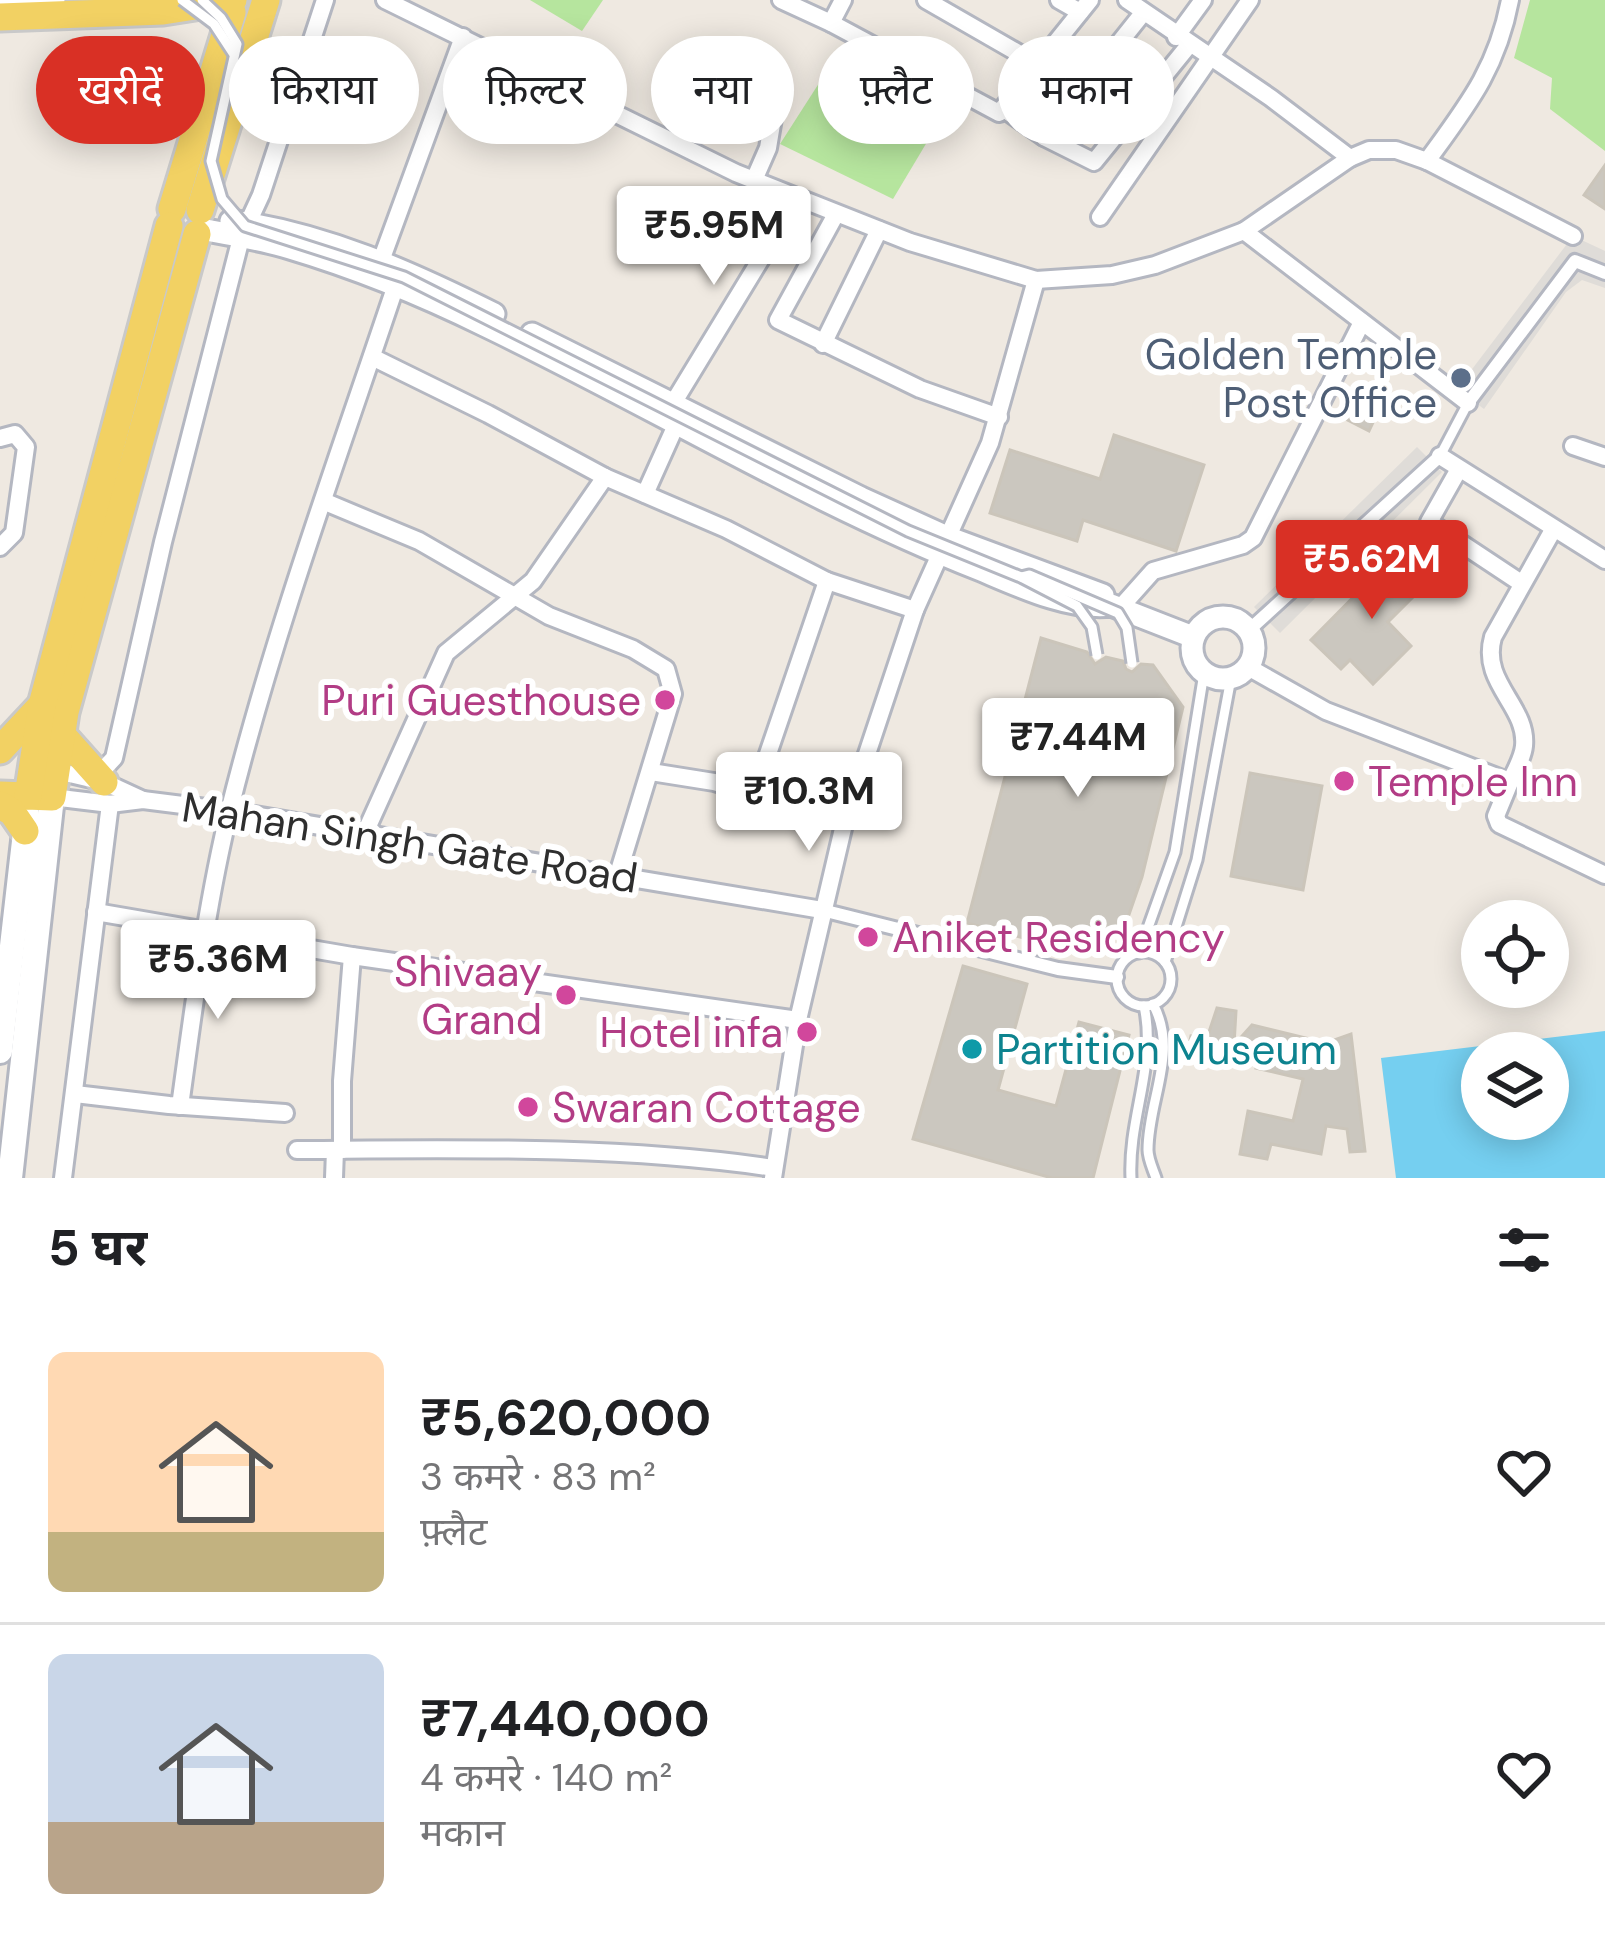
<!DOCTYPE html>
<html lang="hi">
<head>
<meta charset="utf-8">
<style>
	:root { --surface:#fff; --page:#f2f2f2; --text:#202124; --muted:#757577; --line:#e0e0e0; --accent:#d93025 }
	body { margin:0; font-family:"DM Sans","Noto Sans Devanagari",sans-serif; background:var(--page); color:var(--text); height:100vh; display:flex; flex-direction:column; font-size:45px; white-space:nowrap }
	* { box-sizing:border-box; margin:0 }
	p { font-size:39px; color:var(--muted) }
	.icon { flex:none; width:66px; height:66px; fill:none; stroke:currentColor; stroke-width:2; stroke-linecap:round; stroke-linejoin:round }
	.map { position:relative; height:1178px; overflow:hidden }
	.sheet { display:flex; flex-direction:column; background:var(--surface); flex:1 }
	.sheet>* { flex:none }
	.guide { position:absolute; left:36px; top:36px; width:1533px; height:108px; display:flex; gap:24px }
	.tools { position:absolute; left:1461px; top:900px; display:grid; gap:24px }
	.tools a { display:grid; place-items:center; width:108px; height:108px; border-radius:50%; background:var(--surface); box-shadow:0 6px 30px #0003; font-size:60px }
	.price { position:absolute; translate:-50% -102px; padding:0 27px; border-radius:12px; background:#fff; color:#222; font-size:39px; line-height:78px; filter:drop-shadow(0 3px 6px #0008) }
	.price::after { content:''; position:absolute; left:50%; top:72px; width:36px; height:27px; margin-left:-18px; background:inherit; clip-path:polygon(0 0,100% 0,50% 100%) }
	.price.on { background:var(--accent); color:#fff }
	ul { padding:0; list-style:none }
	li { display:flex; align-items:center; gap:36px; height:300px; padding:0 48px }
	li+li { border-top:3px solid var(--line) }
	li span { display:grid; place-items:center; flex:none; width:336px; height:240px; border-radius:18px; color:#555 }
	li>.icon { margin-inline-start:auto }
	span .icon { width:144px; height:144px; fill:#fffc; stroke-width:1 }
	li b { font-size:51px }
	h2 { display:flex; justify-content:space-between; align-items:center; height:144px; padding:0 48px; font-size:51px }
	.pill { padding:0 42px; border-radius:54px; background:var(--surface); box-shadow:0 6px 30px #0003; font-size:42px; line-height:108px }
	.pill.on { background:var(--accent); color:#fff }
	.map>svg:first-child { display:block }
	.green { fill:#b6e59e }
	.plaza { fill:#dfdcd8 }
	.water { fill:#75cff0; fill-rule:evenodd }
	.building { fill:#cbc7bf; stroke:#cbc5ba; stroke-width:3 }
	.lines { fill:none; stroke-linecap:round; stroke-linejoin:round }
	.service-casing { stroke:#b4b7c1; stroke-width:15 }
	.pedestrian-casing { stroke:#b4b7c1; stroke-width:18 }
	.minor-casing { stroke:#b4b7c1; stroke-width:22 }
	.tertiary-casing { stroke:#b4b7c1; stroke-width:27 }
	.secondary-casing { stroke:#b4b7c1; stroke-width:30 }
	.primary-casing { stroke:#c9c9c9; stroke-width:33 }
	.service { stroke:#fff; stroke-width:9 }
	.pedestrian { stroke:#fff; stroke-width:12 }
	.minor { stroke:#fff; stroke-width:16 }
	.tertiary { stroke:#fff; stroke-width:21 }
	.secondary { stroke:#fff; stroke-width:24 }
	.primary { stroke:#f2d163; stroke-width:27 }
	.service-bridge-casing { stroke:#b4b7c1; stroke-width:15; stroke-linecap:butt }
	.service-bridge { stroke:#fff; stroke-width:9 }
	.service-dot { fill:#5c6f8a; stroke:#fff; stroke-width:4.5 }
	.hotel-dot { fill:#d1479c; stroke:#fff; stroke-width:4.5 }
	.culture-dot { fill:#0f9aa8; stroke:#fff; stroke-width:4.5 }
	.labels { text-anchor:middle; stroke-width:12; stroke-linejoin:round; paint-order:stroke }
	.service-label { font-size:42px; fill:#4e5e75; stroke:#fff; text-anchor:end }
	.hotel-label { font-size:42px; fill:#b23c85; stroke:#fff; text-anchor:end }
	.street-label { font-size:42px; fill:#2e2e2e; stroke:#fff }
	.culture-label { font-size:42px; fill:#0d838f; stroke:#fff; text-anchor:start }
</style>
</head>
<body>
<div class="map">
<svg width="1605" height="1178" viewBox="0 0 1605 1178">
	<rect width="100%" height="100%" fill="#efe9e1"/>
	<!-- green -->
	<g class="green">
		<polygon points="530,0 603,0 582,31"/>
		<polygon points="1530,0 1605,0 1605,151 1550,109 1552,78 1514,58"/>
		<polygon points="830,66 936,127 893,199 780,144"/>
	</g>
	<!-- plaza -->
	<g class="plaza">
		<polygon points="1573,236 1605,251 1605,288 1582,280 1566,292 1484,409 1457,389"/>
		<polygon points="1417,447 1442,472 1280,633 1254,607"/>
	</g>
	<!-- water -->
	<path class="water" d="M1605,1031V1178H1396L1381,1058ZM1482,1053H1548V1119H1482Z"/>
	<!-- building -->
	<g class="building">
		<polygon points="1605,165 1605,209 1584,195"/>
		<polygon points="1347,398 1377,414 1369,431 1338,415"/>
		<polygon points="1114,435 1204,465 1176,551 1083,520 1077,541 990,513 1010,450 1100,479"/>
		<polygon points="1397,553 1427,583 1388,622 1411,646 1373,684 1350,660 1341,669 1311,640"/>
		<polygon points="1041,638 1087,652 1095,664 1106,657 1123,661 1126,669 1132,672 1141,664 1153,665 1183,707 1142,877 1124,929 1077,952 967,923"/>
		<polygon points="1250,773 1322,786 1303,890 1231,876"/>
		<polygon points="963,966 1027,984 998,1090 1056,1106 1079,1022 1129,1035 1093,1178 1052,1178 913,1139"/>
		<polygon points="1217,1008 1236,1011 1234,1045 1252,1025 1326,1043 1351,1034 1365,1151 1350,1152 1347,1129 1326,1126 1321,1154 1271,1144 1267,1159 1240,1154 1248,1111 1293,1121 1303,1079 1256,1068 1257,1062 1234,1058 1234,1064 1208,1062 1205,1051 1188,1049 1191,1036 1207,1038"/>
	</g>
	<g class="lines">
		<defs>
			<g id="service">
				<polyline points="0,3 60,0"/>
				<polyline points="1440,456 1468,403"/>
				<circle cx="1144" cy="979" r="27"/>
				<polyline points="1139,953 1175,852 1204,673"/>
				<polyline points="1165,962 1197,860 1231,678"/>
				<path d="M1153,1004C1179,1052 1148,1100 1148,1150C1148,1159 1153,1169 1156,1178"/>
				<path d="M1131,1178C1128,1118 1157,1064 1144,1006"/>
			</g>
			<g id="pedestrian">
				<polyline points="1468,403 1575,261 1605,273"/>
				<polyline points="1249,630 1440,456"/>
				<polyline points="822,910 1058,969 1117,977"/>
			</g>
			<g id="minor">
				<polyline points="385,0 736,173 910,242 1036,280 1112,275 1155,265 1244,231 1350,158 1369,150 1396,150 1427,161 1573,236"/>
				<polyline points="781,0 831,23"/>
				<polyline points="843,0 831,23 999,113 1090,0"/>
				<polyline points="926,0 1039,65"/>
				<polyline points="1059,0 1080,12"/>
				<polyline points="1127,0 1271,98 1350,158"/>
				<polyline points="1176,37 1203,0"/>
				<polyline points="1004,109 1044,137 1094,162 1189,45"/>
				<polyline points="1044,137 1143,13"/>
				<path d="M1427,161C1467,106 1497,69 1510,0"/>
				<polyline points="754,180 768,148 780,77"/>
				<polyline points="836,214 778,320 920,389 999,417"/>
				<polyline points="1100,217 1250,0"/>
				<polyline points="1244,231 1468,403"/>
				<polyline points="378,269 463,37"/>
				<polyline points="823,344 879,230"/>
				<polyline points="372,357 488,414 605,477 726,529 827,581 915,610"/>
				<polyline points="672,405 798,198"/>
				<polyline points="0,438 15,434 26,447 14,533 0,547"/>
				<polyline points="1573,446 1605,457"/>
				<polyline points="1440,456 1605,560"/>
				<polyline points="1459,469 1429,522 1521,583"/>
				<polyline points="645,494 676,425"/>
				<polyline points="323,501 419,541 549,616 633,649 666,669 673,694 618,874"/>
				<polyline points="1120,608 1153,571 1243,545 1253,538 1362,322"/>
				<polyline points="1248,667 1326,711 1510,782 1496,816 1499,824 1605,875"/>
				<polyline points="57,771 104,782 143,800"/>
				<polyline points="651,772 714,782 845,820"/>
				<polyline points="99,774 114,758 163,542 241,238 261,195 325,0"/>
				<path d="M1510,782C1515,771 1523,758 1524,746C1528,706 1480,683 1493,637L1553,530"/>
				<polyline points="755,792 827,581"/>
				<polyline points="52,797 110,804 143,800 230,811 822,910"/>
				<polyline points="365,833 446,653 533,581 605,477"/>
				<polyline points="96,912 352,956 798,1020"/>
				<polyline points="75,1094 169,1105 285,1113"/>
				<path d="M180,1106C194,1006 206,906 230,808C275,628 340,452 399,276"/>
				<path d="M297,1150C455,1149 617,1145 774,1168"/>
				<polyline points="342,1150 342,1081 352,956"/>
				<polyline points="63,1178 110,804"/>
				<polyline points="334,1178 335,1150"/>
				<polyline points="773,1178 798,1020 845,820 915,610 990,443 1036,280"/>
			</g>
			<g id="tertiary">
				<path d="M231,221C325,234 410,272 494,314"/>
				<path d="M201,229C231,235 261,239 290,248C357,268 421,294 484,325C651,405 809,502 981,570C1019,586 1070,610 1111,605L1193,637"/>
				<polyline points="532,334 861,498 947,537 1103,595"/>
				<circle cx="1223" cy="648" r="31"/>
			</g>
			<g id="secondary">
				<polyline points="0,1051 27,815"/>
				<polyline points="10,1178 52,797"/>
			</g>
			<g id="primary">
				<polyline points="0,17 163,11 233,0"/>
				<polyline points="172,209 232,12"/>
				<polyline points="200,210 266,0"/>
				<polyline points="62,735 104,782"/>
				<polyline points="0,750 42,705"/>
				<polyline points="0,795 52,797 65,712 197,234"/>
				<polyline points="28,796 42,705 169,226"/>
				<polyline points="0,805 12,812 25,831"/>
			</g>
		</defs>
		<!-- service casing -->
		<use href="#service" class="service-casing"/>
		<!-- pedestrian casing -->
		<use href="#pedestrian" class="pedestrian-casing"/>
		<!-- minor casing -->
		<use href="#minor" class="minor-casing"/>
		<!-- tertiary casing -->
		<use href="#tertiary" class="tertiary-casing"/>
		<!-- secondary casing -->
		<use href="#secondary" class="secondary-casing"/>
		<!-- primary casing -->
		<use href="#primary" class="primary-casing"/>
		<!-- service -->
		<use href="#service" class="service"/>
		<!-- pedestrian -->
		<use href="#pedestrian" class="pedestrian"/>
		<!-- minor -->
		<use href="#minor" class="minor"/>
		<!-- tertiary -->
		<use href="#tertiary" class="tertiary"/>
		<!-- secondary -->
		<use href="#secondary" class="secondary"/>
		<!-- primary -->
		<use href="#primary" class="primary"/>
		<defs>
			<g id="service-bridge">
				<polyline points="182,0 214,24 233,53"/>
				<polyline points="202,0 221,18 237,44 211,161 222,199 245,226 404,277 908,531 1021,577 1077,606 1092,627 1097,655"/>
				<polyline points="1021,577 1029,575 1118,613 1127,628 1132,663"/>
			</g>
		</defs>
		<!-- service-bridge casing -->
		<use href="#service-bridge" class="service-bridge-casing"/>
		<!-- service-bridge -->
		<use href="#service-bridge" class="service-bridge"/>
	</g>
	<!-- markers -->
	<circle class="service-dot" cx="1461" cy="378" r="12"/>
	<g class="hotel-dot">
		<circle cx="665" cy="700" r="12"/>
		<circle cx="1344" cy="781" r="12"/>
		<circle cx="868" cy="937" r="12"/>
		<circle cx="566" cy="995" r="12"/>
		<circle cx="807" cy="1032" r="12"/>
		<circle cx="528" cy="1107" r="12"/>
	</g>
	<circle class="culture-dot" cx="972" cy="1049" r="12"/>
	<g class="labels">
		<!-- service labels -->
		<g class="service-label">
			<text x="1437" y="369">Golden Temple<tspan x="1437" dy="48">Post Office</tspan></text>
		</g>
		<!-- hotel labels -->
		<g class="hotel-label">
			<text x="641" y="715">Puri Guesthouse</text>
			<text x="1368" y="796" text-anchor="start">Temple Inn</text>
			<text x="892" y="952" text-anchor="start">Aniket Residency</text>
			<text x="542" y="986">Shivaay<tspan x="542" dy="48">Grand</tspan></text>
			<text x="783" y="1047">Hotel infa</text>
			<text x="552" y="1122" text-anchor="start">Swaran Cottage</text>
		</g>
		<!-- street labels -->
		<g class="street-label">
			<text transform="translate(410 842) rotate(9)" y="15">Mahan Singh Gate Road</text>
		</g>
		<!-- culture labels -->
		<g class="culture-label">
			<text x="996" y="1064">Partition Museum</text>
		</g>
	</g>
</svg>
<div class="tools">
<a><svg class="icon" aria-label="locate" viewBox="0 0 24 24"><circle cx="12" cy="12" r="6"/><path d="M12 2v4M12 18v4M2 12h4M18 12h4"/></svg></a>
<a><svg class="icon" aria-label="layers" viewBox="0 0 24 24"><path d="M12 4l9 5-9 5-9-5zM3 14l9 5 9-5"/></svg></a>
</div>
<b class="price" style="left:714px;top:288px">₹5.95M</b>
<b class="price on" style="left:1372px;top:622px">₹5.62M</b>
<b class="price" style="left:1078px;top:800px">₹7.44M</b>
<b class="price" style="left:809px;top:854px">₹10.3M</b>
<b class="price" style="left:218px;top:1022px">₹5.36M</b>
<div class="guide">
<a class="pill on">खरीदें</a>
<a class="pill">किराया</a>
<a class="pill">फ़िल्टर</a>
<a class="pill">नया</a>
<a class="pill">फ़्लैट</a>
<a class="pill">मकान</a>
</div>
</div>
<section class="sheet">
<h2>5 घर<svg class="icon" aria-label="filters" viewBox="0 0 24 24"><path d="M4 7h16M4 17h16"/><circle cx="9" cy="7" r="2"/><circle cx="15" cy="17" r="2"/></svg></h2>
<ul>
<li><span style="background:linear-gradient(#ffd9b3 75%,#c2b280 0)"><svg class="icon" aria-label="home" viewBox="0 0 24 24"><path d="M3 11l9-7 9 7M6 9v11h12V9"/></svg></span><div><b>₹5,620,000</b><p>3 कमरे · 83 m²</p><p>फ़्लैट</p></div><svg class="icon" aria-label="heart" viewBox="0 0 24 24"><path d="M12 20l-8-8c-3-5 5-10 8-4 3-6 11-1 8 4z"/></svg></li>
<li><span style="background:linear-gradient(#c9d6e8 70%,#b9a48a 0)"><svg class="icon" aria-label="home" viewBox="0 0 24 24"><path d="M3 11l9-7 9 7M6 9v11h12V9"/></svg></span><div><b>₹7,440,000</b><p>4 कमरे · 140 m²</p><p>मकान</p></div><svg class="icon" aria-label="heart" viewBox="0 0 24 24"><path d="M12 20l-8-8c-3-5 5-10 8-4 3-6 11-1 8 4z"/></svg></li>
</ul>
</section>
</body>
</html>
